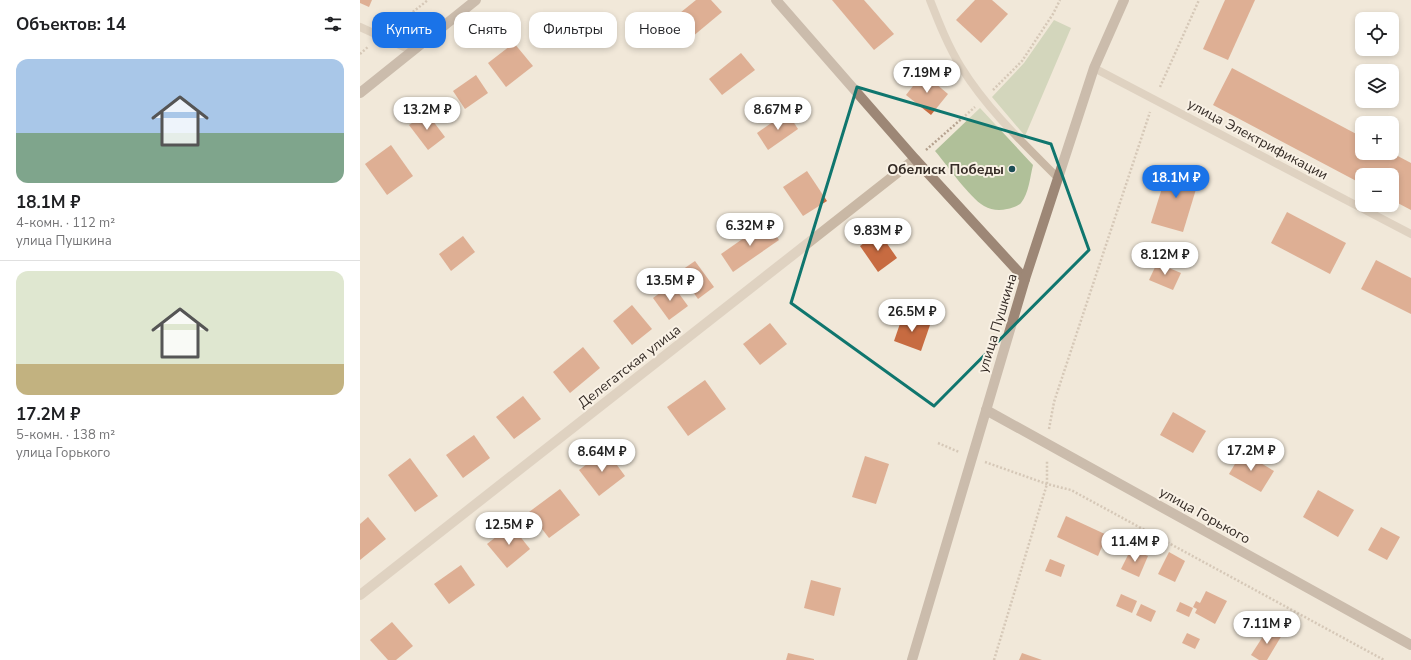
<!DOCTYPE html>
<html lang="ru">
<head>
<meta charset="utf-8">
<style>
	:root { --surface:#fff; --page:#f6f6f6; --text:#202124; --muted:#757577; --line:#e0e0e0; --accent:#1a73e8 }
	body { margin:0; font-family:"Nunito Sans",sans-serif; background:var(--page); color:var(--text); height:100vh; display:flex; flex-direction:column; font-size:15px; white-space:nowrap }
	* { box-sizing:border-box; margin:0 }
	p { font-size:13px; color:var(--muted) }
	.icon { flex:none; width:22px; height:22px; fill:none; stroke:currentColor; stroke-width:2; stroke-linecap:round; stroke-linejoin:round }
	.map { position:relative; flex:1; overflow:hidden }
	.panel { display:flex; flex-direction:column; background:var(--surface); width:360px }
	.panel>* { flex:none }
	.guide { position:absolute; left:12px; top:12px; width:380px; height:36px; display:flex; gap:8px }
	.buttons { position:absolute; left:995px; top:12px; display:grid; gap:8px }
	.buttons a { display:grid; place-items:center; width:44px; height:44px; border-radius:8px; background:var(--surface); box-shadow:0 2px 6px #0003; font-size:20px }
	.price { position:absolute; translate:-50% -34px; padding:0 9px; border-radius:14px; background:#fff; color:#222; font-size:13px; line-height:26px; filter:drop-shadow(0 1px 2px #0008) }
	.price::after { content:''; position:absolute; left:50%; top:24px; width:12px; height:9px; margin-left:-6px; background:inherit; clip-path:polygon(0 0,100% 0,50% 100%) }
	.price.active { background:var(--accent); color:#fff }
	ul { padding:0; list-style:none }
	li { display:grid; align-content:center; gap:8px; height:212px; padding:0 16px }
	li+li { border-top:1px solid var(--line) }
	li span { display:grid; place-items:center; height:124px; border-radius:12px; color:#555 }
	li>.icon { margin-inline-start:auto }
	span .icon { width:72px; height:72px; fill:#fffc; stroke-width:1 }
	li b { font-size:17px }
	h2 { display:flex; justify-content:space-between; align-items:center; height:48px; padding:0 16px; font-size:17px }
	.chip { padding:0 14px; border-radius:12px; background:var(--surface); box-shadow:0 2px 6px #0003; font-size:14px; line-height:36px }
	.chip.active { background:var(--accent); color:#fff }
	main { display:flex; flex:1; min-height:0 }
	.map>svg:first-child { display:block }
	.green { fill:#b0c099 }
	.building { fill:#c76b41 }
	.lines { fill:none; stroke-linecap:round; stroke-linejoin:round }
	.path { stroke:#b5a28f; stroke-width:2.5; stroke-dasharray:2 2; stroke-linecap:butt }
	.lane { stroke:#c9b8a5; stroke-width:8 }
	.street { stroke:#c9b8a5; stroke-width:10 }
	.secondary { stroke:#9d8776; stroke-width:10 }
	.marked { fill:none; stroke:#0f766e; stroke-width:3; stroke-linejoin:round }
	.poi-dot { fill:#1c4e57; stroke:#f9f1e5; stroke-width:1.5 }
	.labels { text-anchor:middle; stroke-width:4; stroke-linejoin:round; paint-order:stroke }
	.street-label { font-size:14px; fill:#352c26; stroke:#f9f1e5 }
	.poi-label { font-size:14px; font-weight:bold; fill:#352c26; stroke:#f9f1e5; text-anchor:end }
</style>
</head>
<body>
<main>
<section class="panel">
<h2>Объектов: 14<svg class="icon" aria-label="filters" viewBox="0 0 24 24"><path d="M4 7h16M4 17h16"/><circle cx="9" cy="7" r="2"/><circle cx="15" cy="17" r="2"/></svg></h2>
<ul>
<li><span style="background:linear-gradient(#a9c7e8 60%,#7fa58c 0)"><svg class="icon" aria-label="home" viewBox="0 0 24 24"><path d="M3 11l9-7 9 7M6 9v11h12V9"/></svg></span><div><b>18.1M ₽</b><p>4-комн. · 112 m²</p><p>улица Пушкина</p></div></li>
<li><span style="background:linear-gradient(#dfe7d0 75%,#c2b280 0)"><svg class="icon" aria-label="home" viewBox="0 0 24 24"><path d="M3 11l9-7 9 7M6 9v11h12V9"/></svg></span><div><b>17.2M ₽</b><p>5-комн. · 138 m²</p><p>улица Горького</p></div></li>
</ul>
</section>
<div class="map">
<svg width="1051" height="660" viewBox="0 0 1051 660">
	<rect width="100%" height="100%" fill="#f1e8d9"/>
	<!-- green -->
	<g class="green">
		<polygon points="694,20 711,28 665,136 632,97 664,63"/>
		<path d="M620,108L673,165C670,177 669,193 661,203C658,206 652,208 647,209C639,211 631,210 624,206C609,197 587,165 575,151Z"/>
	</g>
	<!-- building -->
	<g class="building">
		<polygon points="0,0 12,0 9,7 0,3"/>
		<polygon points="336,0 351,0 362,12 332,37 315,17"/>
		<polygon points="472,0 504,0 534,34 514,50"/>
		<polygon points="615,0 632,0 648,14 621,43 596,20"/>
		<polygon points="865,0 895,0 868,60 843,49"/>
		<polygon points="154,43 173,66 146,87 128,63"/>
		<polygon points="381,53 395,70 362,95 349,79"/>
		<polygon points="872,68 1002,137 1002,153 1032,153 1051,163 1051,210 1032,200 1032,175 1002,175 1002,184 853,105"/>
		<polygon points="563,73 588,94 571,115 546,95"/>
		<polygon points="116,75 128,93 105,109 93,91"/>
		<polygon points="427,112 438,129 408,150 397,133"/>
		<polygon points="67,113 85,137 68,150 49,125"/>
		<polygon points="31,145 53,176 27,195 5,164"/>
		<polygon points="809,166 840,176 823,232 791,223"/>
		<polygon points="447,171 467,201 443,216 423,187"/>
		<polygon points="927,212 986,243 970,274 911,243"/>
		<polygon points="407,222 419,240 373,272 361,254"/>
		<polygon points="519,232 537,258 518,272 500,246"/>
		<polygon points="103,236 115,252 91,271 79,254"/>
		<polygon points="1016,260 1051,278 1051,314 1001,289"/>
		<polygon points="335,261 354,287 338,299 319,272"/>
		<polygon points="797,263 821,273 813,290 789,280"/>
		<polygon points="312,284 328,306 309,320 293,298"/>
		<polygon points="272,305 292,329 272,345 253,321"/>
		<polygon points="543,315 570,325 561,351 534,341"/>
		<polygon points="410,323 427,344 400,365 383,344"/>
		<polygon points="223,347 240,368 210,393 193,372"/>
		<polygon points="345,380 366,409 328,436 307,407"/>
		<polygon points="163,396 181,419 154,439 136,417"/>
		<polygon points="813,412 846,431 833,453 800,435"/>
		<polygon points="114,435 130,458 103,478 86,455"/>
		<polygon points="246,450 265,476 239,496 219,470"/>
		<polygon points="882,452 914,471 901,492 869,474"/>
		<polygon points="505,456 529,464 516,504 492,497"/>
		<polygon points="50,458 78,496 55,512 28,475"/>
		<polygon points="200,489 220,515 189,538 169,512"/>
		<polygon points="958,490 994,510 978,537 943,517"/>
		<polygon points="706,516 747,535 738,556 697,537"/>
		<polygon points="8,517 26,539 0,560 0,524"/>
		<polygon points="151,525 170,549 147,568 127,544"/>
		<polygon points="1021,527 1040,537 1027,560 1008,550"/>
		<polygon points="771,549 788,556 779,577 761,569"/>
		<polygon points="809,552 825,561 815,582 798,574"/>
		<polygon points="690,559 705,565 701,577 685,571"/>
		<polygon points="101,565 115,585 89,604 74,584"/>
		<polygon points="451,580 481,588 474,616 444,608"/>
		<polygon points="846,591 867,601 855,624 835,613 837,609 833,607 836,601 840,603"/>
		<polygon points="761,594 777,601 772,613 756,606"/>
		<polygon points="820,602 833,608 829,617 816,611"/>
		<polygon points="781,604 796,611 791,622 776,615"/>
		<polygon points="32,622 53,646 36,660 28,660 10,640"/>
		<polygon points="909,627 922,635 907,660 899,660 891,655"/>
		<polygon points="827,633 840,639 835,649 822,643"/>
		<polygon points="428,653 454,659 454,660 426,660"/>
		<polygon points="662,653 682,660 659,660"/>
	</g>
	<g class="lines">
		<!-- path -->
		<g class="path">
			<polyline points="34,27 68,0"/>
			<polyline points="0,54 9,46"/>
			<polyline points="800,87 839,0"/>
			<polyline points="633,90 662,61 693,14 700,0"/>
			<polyline points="566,150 615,107"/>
			<polyline points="689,429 694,402 790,112"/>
			<polyline points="578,443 599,452"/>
			<polyline points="625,462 687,484 711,490 1024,660"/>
			<polyline points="634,660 687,484 687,460"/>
		</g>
		<!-- lane -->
		<g class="lane">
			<path d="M570,0C579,23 588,46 601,67C627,109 663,143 698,178"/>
			<polyline points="0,27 53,51"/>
			<polyline points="734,68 1051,234"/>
		</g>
		<!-- street -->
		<polyline class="street" points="0,595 555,159"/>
		<!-- secondary -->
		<g class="secondary">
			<polyline points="416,0 555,159 665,279"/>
			<polyline points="0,93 116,0"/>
			<polyline points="626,410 1051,645"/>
			<polyline points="552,660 665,279 734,68 764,0"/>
		</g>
	</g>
	<!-- marked area -->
	<path d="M0 0H1051V660H0ZM497,87L691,144L729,250L574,406L431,303Z" fill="#f1e8d9" fill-opacity=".55" fill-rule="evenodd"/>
	<path class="marked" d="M497,87L691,144L729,250L574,406L431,303Z"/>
	<!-- markers -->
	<circle class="poi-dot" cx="652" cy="169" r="4"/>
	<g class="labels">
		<!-- street labels -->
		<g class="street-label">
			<text transform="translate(898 139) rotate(28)" y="5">улица Электрификации</text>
			<text transform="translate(637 323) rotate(-73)" y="5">улица Пушкина</text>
			<text transform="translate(269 366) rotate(-38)" y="5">Делегатская улица</text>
			<text transform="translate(845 515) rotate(29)" y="5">улица Горького</text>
		</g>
		<!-- poi labels -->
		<g class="poi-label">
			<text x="644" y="174">Обелиск Победы</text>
		</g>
	</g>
</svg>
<div class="buttons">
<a><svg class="icon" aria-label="locate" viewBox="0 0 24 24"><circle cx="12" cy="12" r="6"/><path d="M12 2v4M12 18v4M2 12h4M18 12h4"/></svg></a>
<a><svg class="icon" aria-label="layers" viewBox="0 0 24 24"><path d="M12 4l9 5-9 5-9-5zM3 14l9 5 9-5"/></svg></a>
<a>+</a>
<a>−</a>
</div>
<b class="price" style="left:567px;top:94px">7.19M ₽</b>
<b class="price" style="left:67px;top:131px">13.2M ₽</b>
<b class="price" style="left:418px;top:131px">8.67M ₽</b>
<b class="price active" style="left:816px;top:199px">18.1M ₽</b>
<b class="price" style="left:390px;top:247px">6.32M ₽</b>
<b class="price" style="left:518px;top:252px">9.83M ₽</b>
<b class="price" style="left:805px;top:276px">8.12M ₽</b>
<b class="price" style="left:310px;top:302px">13.5M ₽</b>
<b class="price" style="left:552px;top:333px">26.5M ₽</b>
<b class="price" style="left:891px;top:472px">17.2M ₽</b>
<b class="price" style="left:242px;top:473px">8.64M ₽</b>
<b class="price" style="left:149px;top:546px">12.5M ₽</b>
<b class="price" style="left:775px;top:563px">11.4M ₽</b>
<b class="price" style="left:907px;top:645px">7.11M ₽</b>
<div class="guide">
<a class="chip active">Купить</a>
<a class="chip">Снять</a>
<a class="chip">Фильтры</a>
<a class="chip">Новое</a>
</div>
</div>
</main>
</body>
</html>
